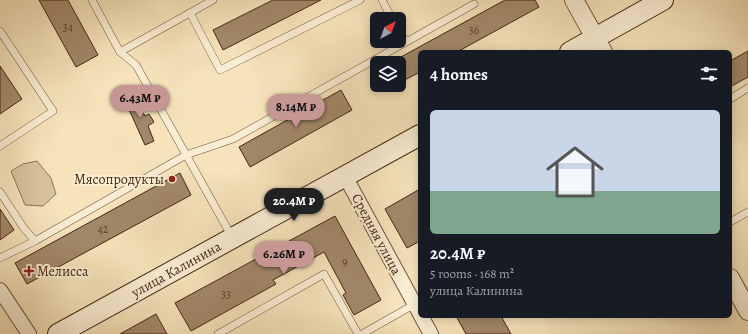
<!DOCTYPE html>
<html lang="en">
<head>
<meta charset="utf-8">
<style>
	:root { --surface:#171b24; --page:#242831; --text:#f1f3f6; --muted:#9ea1a6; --accent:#c59692 }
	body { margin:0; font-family:Alegreya,serif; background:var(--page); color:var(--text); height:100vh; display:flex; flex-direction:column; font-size:15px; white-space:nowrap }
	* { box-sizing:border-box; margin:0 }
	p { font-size:13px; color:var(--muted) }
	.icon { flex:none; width:22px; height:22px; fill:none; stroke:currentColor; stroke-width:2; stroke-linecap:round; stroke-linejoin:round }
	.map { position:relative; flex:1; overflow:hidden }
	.side { position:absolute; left:418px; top:50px; width:314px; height:268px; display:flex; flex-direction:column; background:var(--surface); border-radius:6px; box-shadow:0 2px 10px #0003 }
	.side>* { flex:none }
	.needle { width:26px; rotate:41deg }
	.buttons { position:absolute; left:370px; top:12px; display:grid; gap:8px }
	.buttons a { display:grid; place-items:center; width:36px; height:36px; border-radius:6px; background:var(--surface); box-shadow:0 2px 10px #0003; font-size:20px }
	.price { position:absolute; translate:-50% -34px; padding:0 9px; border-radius:14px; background:var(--accent); color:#111; font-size:13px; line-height:26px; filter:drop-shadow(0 1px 2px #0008) }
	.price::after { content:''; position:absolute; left:50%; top:24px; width:12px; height:9px; margin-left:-6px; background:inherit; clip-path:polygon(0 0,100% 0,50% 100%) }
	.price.on { background:#222; color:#fff }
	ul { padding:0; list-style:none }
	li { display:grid; align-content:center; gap:8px; height:212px; padding:0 12px }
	li span { display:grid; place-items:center; height:124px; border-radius:6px; color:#555 }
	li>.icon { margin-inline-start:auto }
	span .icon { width:72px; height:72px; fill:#fffc; stroke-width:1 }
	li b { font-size:17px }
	h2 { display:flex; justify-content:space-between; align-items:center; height:48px; padding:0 12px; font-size:17px }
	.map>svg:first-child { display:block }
	.park { fill:#d8c39e; stroke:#8f7458 }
	.building { fill:#a2886a; stroke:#462512 }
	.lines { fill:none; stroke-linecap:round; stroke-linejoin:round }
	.service-casing { stroke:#72543c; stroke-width:8 }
	.minor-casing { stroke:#72543c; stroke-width:16 }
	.tertiary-casing { stroke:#72543c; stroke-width:20 }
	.secondary-casing { stroke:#462512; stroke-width:22 }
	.service { stroke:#f9edd3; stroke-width:7 }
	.minor { stroke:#f9edd3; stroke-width:14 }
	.tertiary { stroke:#f9edd3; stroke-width:18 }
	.secondary { stroke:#f9edd3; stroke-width:20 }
	.poi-dot { fill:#8f2418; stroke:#f9edd3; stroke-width:1.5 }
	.labels { text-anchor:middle; stroke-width:4; stroke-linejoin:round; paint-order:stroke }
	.number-label { font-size:12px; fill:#5d3e28 }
	.poi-label { font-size:14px; fill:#462512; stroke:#f9edd3; text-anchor:end }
	.street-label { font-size:14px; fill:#462512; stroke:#f9edd3 }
</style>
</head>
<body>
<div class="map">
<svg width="748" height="334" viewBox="0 0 748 334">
	<rect width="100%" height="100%" fill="#f6e3bb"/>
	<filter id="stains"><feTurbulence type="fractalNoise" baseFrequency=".005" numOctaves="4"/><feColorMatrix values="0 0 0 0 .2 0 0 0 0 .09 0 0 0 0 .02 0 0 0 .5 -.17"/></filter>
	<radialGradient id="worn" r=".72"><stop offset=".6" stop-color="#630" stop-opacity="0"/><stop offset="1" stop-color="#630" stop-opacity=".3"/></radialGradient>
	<!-- park -->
	<polygon class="park" points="37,161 51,178 56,194 43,206 25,205 11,171 23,164"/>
	<!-- building -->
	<g class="building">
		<polygon points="39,0 68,0 98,55 76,67"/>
		<polygon points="273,0 321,0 223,50 213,30"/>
		<polygon points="505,0 535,0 539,7 457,52 420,52 420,72 399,83 399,58"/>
		<polygon points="748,51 748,77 730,87 730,61"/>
		<polygon points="0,66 22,99 0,114"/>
		<polygon points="341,90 352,110 250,167 239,147"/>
		<polygon points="132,94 145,116 149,114 154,122 148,126 154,141 145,145 132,116 123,99"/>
		<polygon points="180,173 191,195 27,284 15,263"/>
		<polygon points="420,189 420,241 407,248 385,209"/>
		<polygon points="0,209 14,230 0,240"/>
		<polygon points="335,216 381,300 354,315 343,295 346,293 324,252 273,280 276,284 191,331 175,303"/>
		<polygon points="156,314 167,334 120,334"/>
		<polygon points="456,316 501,316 511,334 466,334"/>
	</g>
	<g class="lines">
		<defs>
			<g id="service">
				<polyline points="92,0 120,52"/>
				<polyline points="213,0 120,52 136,65 232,237"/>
				<polyline points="382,0 392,19"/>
				<polyline points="190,13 220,70 360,0"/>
				<polyline points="0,31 53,111 0,146"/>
				<polyline points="399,31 406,42"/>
				<polyline points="730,99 748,88"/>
				<polyline points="0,192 23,227 35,241 186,155 233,139 474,4"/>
				<polyline points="730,222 748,212"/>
				<polyline points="0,258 35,241"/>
				<polyline points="218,334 324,274 358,334"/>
				<polyline points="362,334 415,304"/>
			</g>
			<g id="minor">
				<polyline points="345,176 420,314"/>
				<polyline points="0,290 29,334"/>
				<polyline points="421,316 431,334"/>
			</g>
			<g id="tertiary">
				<polyline points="574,0 603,52"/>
				<polyline points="730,278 748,311"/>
			</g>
			<g id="secondary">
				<polyline points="570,52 663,0"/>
				<polyline points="58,334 420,135"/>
			</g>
		</defs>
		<!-- service casing -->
		<use href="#service" class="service-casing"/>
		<!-- minor casing -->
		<use href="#minor" class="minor-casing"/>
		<!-- tertiary casing -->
		<use href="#tertiary" class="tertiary-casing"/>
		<!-- secondary casing -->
		<use href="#secondary" class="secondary-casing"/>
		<!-- service -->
		<use href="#service" class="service"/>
		<!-- minor -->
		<use href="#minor" class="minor"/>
		<!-- tertiary -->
		<use href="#tertiary" class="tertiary"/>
		<!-- secondary -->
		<use href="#secondary" class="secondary"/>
	</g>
	<!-- markers -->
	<g class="poi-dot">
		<circle cx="172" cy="179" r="4"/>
		<path d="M27 265h4v4h4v4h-4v4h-4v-4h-4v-4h4z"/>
	</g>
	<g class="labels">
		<!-- number labels -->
		<g class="number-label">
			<text x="68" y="31">34</text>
			<text x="474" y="34">36</text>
			<text x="103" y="233">42</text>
			<text x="345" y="266">9</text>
			<text x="226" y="298">33</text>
		</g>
		<!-- poi labels -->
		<g class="poi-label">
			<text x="164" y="184">Мясопродукты</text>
			<text x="37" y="276" text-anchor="start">Мелисса</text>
		</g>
		<!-- street labels -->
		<g class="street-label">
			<text transform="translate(377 234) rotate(62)" y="5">Средняя улица</text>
			<text transform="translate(176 269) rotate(-29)" y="5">улица Калинина</text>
		</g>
	</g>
	<rect width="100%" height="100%" filter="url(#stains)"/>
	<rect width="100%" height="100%" fill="url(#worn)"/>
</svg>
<div class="buttons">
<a><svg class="needle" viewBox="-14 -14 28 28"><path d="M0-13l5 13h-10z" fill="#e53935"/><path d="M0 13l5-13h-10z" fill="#9ea1a6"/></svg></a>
<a><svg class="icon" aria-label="layers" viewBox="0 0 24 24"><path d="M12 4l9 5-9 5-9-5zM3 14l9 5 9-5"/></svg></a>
</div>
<b class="price" style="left:140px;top:119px">6.43M ₽</b>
<b class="price" style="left:296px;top:128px">8.14M ₽</b>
<b class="price on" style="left:294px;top:222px">20.4M ₽</b>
<b class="price" style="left:284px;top:275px">6.26M ₽</b>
<section class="side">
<h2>4 homes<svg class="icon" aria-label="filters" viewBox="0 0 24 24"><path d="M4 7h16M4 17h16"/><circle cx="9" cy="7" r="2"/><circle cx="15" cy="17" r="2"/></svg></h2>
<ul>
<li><span style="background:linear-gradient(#c9d6e8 65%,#7fa58c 0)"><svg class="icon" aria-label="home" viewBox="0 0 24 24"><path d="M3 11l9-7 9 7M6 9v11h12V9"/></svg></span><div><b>20.4M ₽</b><p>5 rooms · 168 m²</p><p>улица Калинина</p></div></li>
</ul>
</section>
</div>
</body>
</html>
